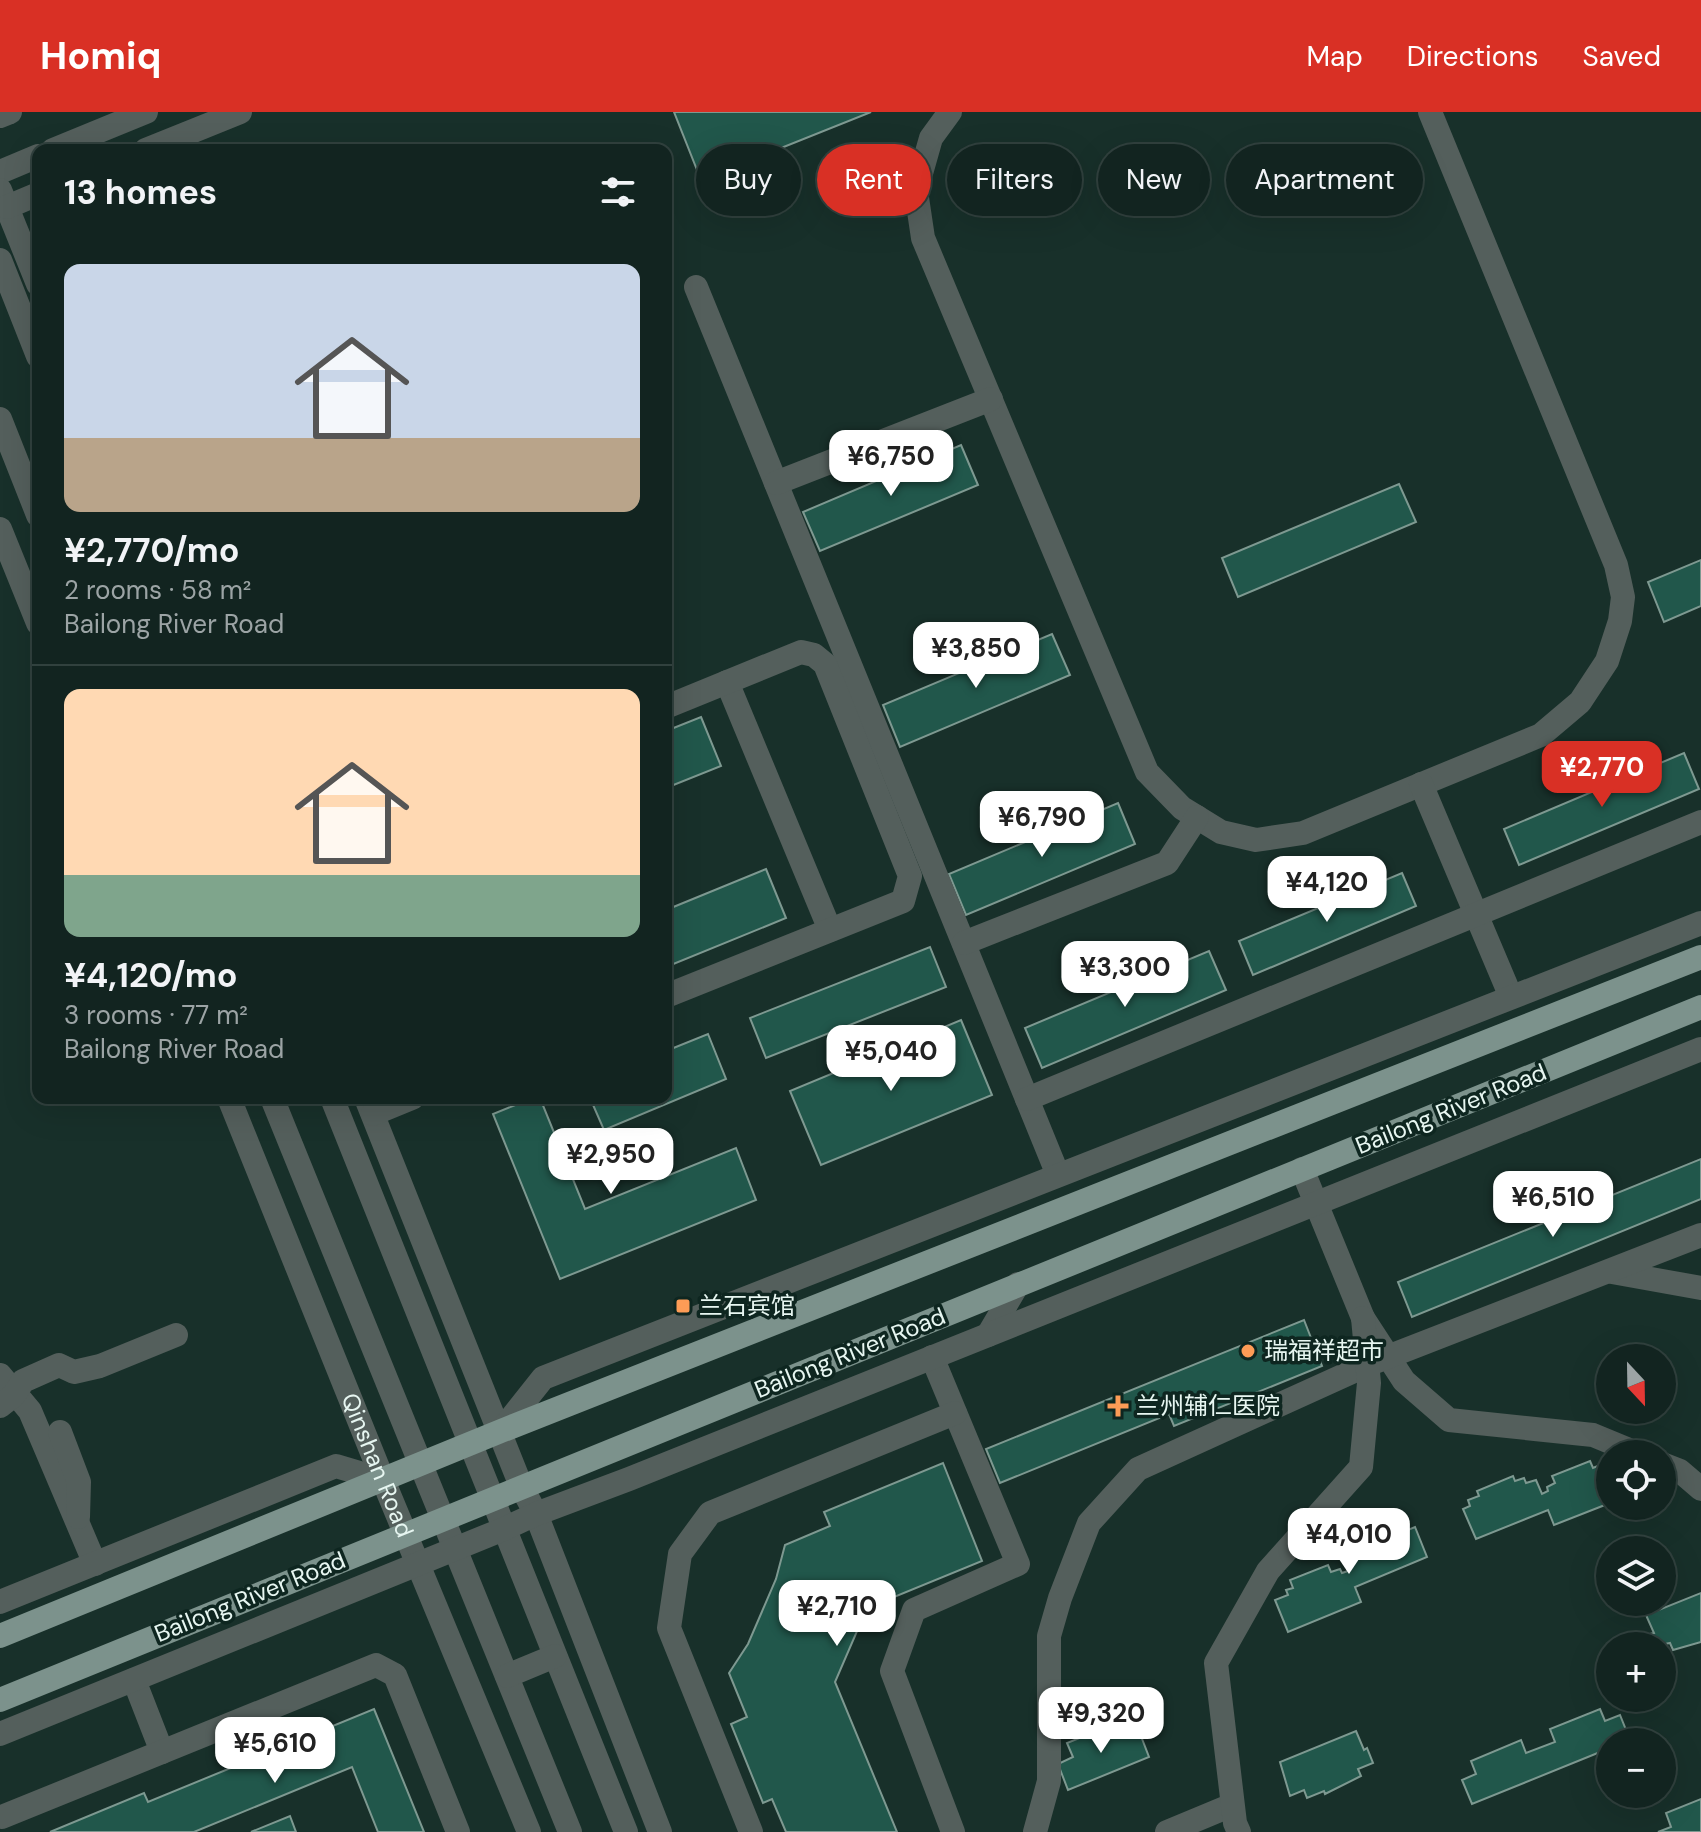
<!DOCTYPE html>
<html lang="en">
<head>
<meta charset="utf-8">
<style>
	:root { --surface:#122420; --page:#1f302d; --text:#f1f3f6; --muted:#9ca4a5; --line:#31413e; --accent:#d93025 }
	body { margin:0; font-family:"DM Sans","Noto Sans SC",sans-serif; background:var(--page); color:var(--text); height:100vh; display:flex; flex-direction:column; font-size:30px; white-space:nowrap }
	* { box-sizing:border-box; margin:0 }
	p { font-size:26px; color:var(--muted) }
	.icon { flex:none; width:44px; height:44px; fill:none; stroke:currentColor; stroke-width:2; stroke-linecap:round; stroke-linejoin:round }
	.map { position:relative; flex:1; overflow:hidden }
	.sheet { position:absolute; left:32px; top:32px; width:640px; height:960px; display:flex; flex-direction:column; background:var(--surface); border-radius:16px; box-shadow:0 8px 32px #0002,0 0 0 2px var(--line) }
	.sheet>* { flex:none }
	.hud { position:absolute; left:696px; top:32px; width:760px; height:72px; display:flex; gap:16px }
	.needle { width:52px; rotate:158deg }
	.tools { position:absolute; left:1596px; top:1232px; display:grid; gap:16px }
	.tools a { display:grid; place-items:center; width:80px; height:80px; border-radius:50%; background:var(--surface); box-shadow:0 8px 32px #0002,0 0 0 2px var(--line); font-size:40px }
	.price { position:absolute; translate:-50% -68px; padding:0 18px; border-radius:16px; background:#fff; color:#222; font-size:26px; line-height:52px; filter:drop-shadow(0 2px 4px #0008) }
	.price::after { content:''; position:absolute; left:50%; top:48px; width:24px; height:18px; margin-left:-12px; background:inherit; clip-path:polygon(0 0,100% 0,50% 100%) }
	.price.active { background:var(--accent); color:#fff }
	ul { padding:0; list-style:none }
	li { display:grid; align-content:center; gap:16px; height:424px; padding:0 32px }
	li+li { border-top:2px solid var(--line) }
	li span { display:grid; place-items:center; height:248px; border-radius:16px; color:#555 }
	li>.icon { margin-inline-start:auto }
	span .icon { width:144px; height:144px; fill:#fffc; stroke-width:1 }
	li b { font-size:34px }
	h2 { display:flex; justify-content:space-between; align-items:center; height:96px; padding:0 32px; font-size:34px }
	.tag { padding:0 28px; border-radius:36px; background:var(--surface); box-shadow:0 8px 32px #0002,0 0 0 2px var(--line); font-size:28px; line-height:72px }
	.tag.active { background:var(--accent); color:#fff }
	header { display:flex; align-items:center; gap:48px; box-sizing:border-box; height:112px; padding:0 40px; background:var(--accent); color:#fff }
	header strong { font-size:38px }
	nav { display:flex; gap:44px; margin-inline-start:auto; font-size:28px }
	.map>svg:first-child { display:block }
	.building { fill:#21574b; stroke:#7e9991; stroke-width:2 }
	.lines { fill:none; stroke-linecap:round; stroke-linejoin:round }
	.minor { stroke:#545f5c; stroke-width:24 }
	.major { stroke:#7c928c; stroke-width:24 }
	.poi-dot { fill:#fd9c56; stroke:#0e2620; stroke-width:3 }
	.labels { text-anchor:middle; stroke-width:7; stroke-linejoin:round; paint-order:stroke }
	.street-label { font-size:24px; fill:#e7f6f1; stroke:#0e2620 }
	.poi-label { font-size:24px; fill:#e7f6f1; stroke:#0e2620; text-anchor:start }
</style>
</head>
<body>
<header>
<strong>Homiq</strong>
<nav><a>Map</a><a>Directions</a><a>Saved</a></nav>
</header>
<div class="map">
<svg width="1701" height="1720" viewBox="0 0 1701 1720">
	<rect width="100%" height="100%" fill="#18302a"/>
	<!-- building -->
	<g class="building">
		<polygon points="674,0 871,0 701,68"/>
		<polygon points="961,333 978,373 820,439 803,400"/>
		<polygon points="1399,372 1416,410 1238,485 1222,446"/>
		<polygon points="1701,448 1701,494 1664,510 1648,470"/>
		<polygon points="1052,522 1070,563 900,635 883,593"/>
		<polygon points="701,605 721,654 666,676 666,619"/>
		<polygon points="1684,641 1699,677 1519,753 1504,717"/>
		<polygon points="1118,691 1135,732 966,803 949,762"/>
		<polygon points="766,757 786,806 666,855 666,798"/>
		<polygon points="1402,761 1416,794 1253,863 1239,829"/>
		<polygon points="930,835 946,875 766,946 750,906"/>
		<polygon points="1209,839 1226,878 1042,956 1025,916"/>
		<polygon points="961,908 992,983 821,1053 790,979"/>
		<polygon points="708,922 726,967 604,1018 590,986 666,986 666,939"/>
		<polygon points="533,986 540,986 585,1097 736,1036 756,1088 560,1167 493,1002"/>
		<polygon points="1701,1047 1701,1087 1412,1205 1398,1170"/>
		<polygon points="1304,1208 1322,1254 1174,1314 1169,1302 1000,1371 986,1337"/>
		<polygon points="1590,1349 1593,1356 1600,1353 1602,1357 1610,1354 1610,1391 1554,1413 1548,1398 1476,1427 1463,1397 1470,1394 1468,1388 1479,1384 1477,1379 1513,1364 1515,1369 1524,1366 1526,1371 1536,1368 1542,1382 1548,1379 1547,1375 1555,1371 1552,1364"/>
		<polygon points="943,1351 982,1449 867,1496 835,1570 897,1720 786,1720 772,1687 763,1691 731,1612 747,1605 729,1561 748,1532 776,1467 785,1433 830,1414 824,1400"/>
		<polygon points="1393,1412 1395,1417 1406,1412 1408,1418 1415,1415 1427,1445 1355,1475 1361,1490 1288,1520 1275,1488 1288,1483 1286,1478 1293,1476 1290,1468 1328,1453 1331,1460 1340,1457 1342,1461 1348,1459 1343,1444 1352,1440 1350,1435 1359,1431 1357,1426"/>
		<polygon points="1701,1481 1701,1530 1673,1538 1670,1531 1655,1534 1650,1522 1654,1521 1646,1503"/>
		<polygon points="374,1597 424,1720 378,1720 352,1655 194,1720 50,1720 144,1681 148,1690"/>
		<polygon points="1600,1597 1605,1609 1620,1603 1630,1628 1610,1630 1610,1636 1472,1692 1462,1668 1476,1662 1471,1649 1521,1628 1526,1641 1555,1630 1550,1617"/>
		<polygon points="1119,1610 1125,1625 1139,1619 1149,1645 1068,1678 1058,1652 1073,1645 1067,1631"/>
		<polygon points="1356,1619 1364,1638 1367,1636 1373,1651 1358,1657 1361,1664 1325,1682 1324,1679 1307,1686 1304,1678 1290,1684 1280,1650"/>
		<polygon points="1701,1687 1701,1720 1658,1720 1671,1715 1666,1701"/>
		<polygon points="290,1704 296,1720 251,1720"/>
	</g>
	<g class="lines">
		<!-- minor -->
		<g class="minor">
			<polyline points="950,0 931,26 916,79 923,126 1147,660 1182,696 1221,720 1256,728 1303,721 1541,623 1580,590 1607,549 1620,509 1623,485 1616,453 1430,0"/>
			<polyline points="0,4 10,0"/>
			<polyline points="53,38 146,0"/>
			<polyline points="146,38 240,0"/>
			<polyline points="0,60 38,44"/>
			<polyline points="0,78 38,172"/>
			<polyline points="7,95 38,82"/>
			<polyline points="0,148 38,244"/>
			<polyline points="696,175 1058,1063"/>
			<polyline points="0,307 38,403"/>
			<polyline points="776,371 991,287"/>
			<polyline points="0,417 38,511"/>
			<polyline points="727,570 830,818"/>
			<polyline points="666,595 801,540 814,543 825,552 910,764 903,789 666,884"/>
			<polyline points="1421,672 1511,885"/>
			<polyline points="964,831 1167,751 1197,705"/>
			<path id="s1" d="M229,986L383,1368L529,1720"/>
			<polyline points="272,986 570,1720"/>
			<polyline points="332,986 626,1720"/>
			<polyline points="366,986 521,1374 536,1402 660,1720"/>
			<polyline points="1027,987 1701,710"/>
			<polyline points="373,1002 412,986"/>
			<polyline points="1302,1057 1363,1206 1404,1269 1449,1308 1593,1323 1639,1342"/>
			<polyline points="1612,1160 1701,1176"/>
			<polyline points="988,1223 1018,1172"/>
			<polyline points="932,1245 1018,1452 914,1498 892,1559 953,1720"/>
			<polyline points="0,1263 30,1299 95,1452"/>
			<polyline points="0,1294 14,1283 23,1269 59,1253 74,1260 100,1254 176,1223"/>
			<polyline points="501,1319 543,1266 1701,811"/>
			<polyline points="60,1320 79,1370 78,1405"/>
			<polyline points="1662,1352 1680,1359 1701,1377"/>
			<polyline points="0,1490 336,1354 383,1368"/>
			<polyline points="507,1564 555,1544"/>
			<polyline points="134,1568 162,1640"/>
			<polyline points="0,1622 504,1417 536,1402 629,1367 1701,937"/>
			<polyline points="2,1705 376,1553 395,1563 458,1720"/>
			<polyline points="751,1720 669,1516 680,1442 710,1401 955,1301"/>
			<polyline points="1035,1720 1049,1669 1049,1524 1060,1486 1089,1411 1138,1357 1367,1253 1701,1123"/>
			<polyline points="1167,1720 1232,1693"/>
			<polyline points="1239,1720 1235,1711 1216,1551 1268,1459 1361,1355 1369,1271 1363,1206"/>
		</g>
		<!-- major -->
		<g class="major">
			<polyline points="0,1524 501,1319 1701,845"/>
			<polyline points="0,1588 1701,895"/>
		</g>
	</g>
	<!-- markers -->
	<g class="poi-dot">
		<rect x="675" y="1186" width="16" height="16" rx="4"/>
		<circle cx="1248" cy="1239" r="8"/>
		<path d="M1114 1282h8v8h8v8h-8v8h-8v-8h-8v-8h8z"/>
	</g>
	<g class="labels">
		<!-- street labels -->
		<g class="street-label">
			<text transform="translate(1451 997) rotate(-22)" y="8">Bailong River Road</text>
			<text transform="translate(850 1241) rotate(-22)" y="8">Bailong River Road</text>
			<text dy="8" stroke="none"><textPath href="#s1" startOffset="396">Qinshan Road</textPath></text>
			<text transform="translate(250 1485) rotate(-22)" y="8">Bailong River Road</text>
		</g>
		<!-- poi labels -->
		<g class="poi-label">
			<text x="699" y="1202">兰石宾馆</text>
			<text x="1264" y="1247">瑞福祥超市</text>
			<text x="1136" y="1302">兰州辅仁医院</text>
		</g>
	</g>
</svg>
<div class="tools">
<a><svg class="needle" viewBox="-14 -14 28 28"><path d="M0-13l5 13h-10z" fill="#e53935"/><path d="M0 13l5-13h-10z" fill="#9ca4a5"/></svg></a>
<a><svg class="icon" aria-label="locate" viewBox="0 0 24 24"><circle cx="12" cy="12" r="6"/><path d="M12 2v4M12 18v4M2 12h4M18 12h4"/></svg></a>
<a><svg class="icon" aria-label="layers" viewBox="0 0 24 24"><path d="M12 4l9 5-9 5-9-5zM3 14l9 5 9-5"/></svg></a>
<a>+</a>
<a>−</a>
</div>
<b class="price" style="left:891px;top:386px">¥6,750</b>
<b class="price" style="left:976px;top:578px">¥3,850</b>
<b class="price active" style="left:1602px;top:697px">¥2,770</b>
<b class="price" style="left:1042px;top:747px">¥6,790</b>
<b class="price" style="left:1327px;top:812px">¥4,120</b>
<b class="price" style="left:1125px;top:897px">¥3,300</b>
<b class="price" style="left:891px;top:981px">¥5,040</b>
<b class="price" style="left:611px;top:1084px">¥2,950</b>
<b class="price" style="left:1553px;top:1127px">¥6,510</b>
<b class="price" style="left:1349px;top:1464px">¥4,010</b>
<b class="price" style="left:837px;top:1536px">¥2,710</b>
<b class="price" style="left:1101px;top:1643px">¥9,320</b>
<b class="price" style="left:275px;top:1673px">¥5,610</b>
<div class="hud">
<a class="tag">Buy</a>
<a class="tag active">Rent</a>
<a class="tag">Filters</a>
<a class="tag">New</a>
<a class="tag">Apartment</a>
</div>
<section class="sheet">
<h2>13 homes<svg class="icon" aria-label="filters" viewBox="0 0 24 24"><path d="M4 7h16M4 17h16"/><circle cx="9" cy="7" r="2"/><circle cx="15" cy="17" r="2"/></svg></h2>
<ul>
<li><span style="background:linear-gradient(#c9d6e8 70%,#b9a48a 0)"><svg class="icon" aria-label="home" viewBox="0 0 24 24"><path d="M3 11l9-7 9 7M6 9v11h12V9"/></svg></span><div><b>¥2,770/mo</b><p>2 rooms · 58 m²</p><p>Bailong River Road</p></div></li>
<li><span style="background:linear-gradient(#ffd9b3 75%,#7fa58c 0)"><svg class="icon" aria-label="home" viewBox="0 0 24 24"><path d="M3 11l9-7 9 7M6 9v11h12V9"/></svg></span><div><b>¥4,120/mo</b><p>3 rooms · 77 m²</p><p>Bailong River Road</p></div></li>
</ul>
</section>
</div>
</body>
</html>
